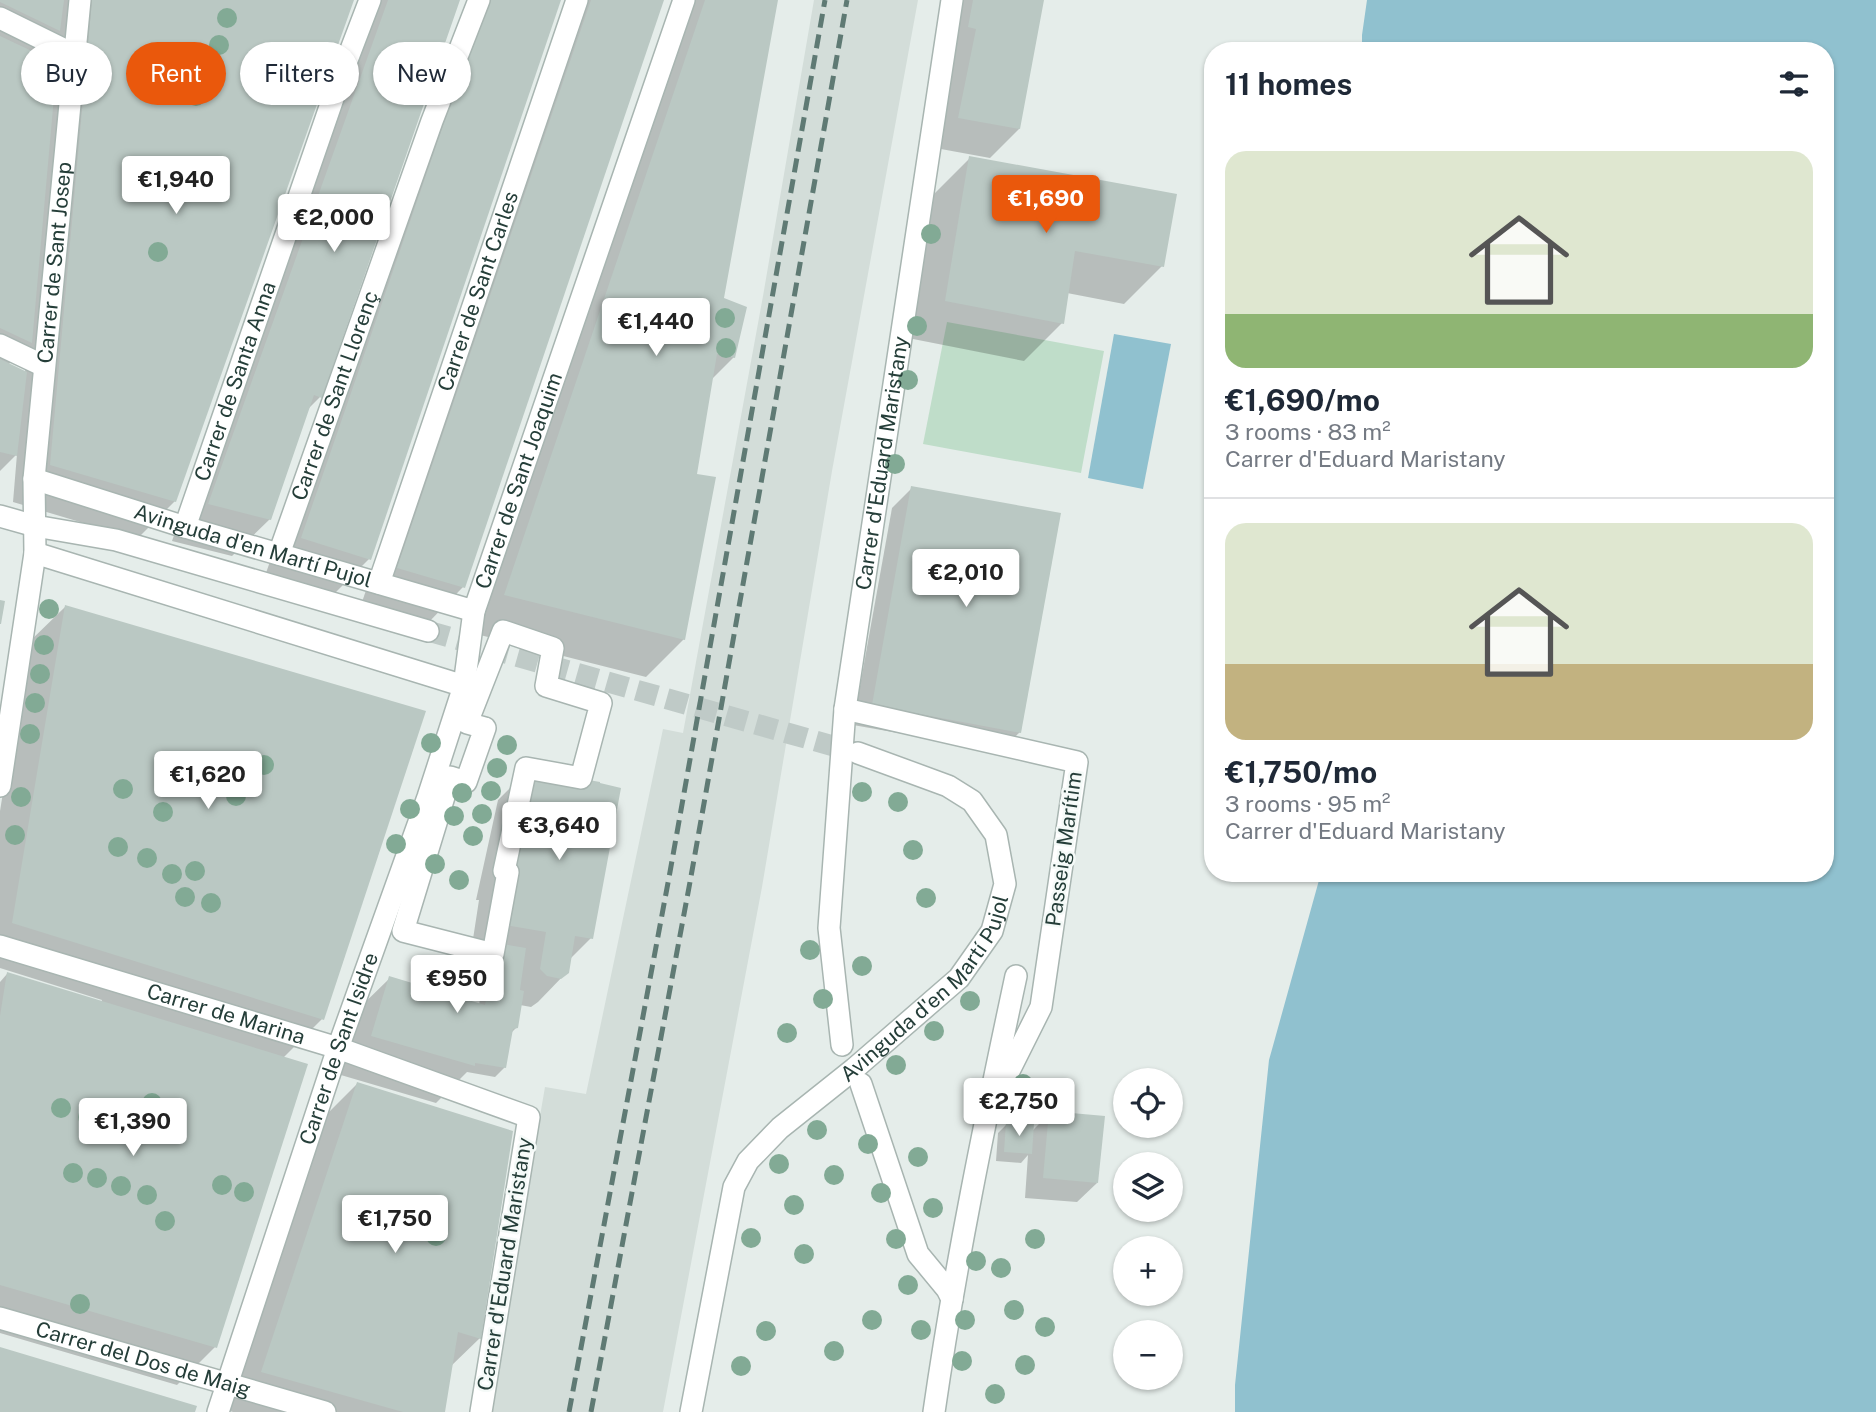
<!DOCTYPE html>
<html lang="en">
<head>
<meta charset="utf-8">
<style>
	:root { --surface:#fff; --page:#f6f6f7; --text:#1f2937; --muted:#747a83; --line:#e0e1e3; --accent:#ea580c }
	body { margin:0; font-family:"Public Sans",sans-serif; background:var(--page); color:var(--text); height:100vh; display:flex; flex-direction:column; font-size:26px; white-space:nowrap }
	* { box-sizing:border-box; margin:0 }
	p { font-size:23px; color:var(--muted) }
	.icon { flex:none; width:38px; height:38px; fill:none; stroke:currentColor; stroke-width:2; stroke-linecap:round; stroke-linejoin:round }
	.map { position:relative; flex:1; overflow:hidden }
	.drawer { position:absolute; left:1204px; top:42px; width:630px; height:840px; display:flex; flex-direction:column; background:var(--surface); border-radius:28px; box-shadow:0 2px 5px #0004 }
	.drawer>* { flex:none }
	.banner { position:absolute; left:21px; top:42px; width:665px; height:63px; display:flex; gap:14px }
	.controls { position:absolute; left:1113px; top:1068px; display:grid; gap:14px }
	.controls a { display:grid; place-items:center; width:70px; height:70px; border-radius:50%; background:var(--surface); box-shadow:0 2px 5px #0004; font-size:35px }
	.price { position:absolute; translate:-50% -60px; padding:0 16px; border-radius:7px; background:#fff; color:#222; font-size:23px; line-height:46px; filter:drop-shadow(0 2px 4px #0008) }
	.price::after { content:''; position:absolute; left:50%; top:42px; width:21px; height:16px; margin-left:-10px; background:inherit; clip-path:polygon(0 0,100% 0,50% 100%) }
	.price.selected { background:var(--accent); color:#fff }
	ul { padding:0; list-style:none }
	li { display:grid; align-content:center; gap:14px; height:371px; padding:0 21px }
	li+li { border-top:2px solid var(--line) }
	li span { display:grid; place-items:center; height:217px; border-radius:21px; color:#555 }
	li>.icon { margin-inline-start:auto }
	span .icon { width:126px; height:126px; fill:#fffc; stroke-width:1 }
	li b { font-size:30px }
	h2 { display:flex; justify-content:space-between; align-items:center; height:84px; padding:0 21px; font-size:30px }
	.tag { padding:0 24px; border-radius:32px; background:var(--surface); box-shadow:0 2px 5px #0004; font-size:24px; line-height:63px }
	.tag.selected { background:var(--accent); color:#fff }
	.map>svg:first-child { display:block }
	.built { fill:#d3ddd9 }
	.green { fill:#bfddc9 }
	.water { fill:#90c1cf }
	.shadow { fill:#0003; fill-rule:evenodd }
	.building { fill:#bac8c3 }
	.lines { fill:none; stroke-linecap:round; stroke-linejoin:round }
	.street-tunnel { stroke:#bfcac7; stroke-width:21; stroke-dasharray:21 10; stroke-linecap:butt }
	.street-casing { stroke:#a8b5b1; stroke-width:24 }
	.street { stroke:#fff; stroke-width:21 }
	.rail { stroke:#5f7a74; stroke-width:5; stroke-dasharray:14 7; stroke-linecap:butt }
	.tree { fill:#82aa95 }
	.labels { text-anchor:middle; stroke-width:5; stroke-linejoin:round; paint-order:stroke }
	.street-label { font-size:21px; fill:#253e39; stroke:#f5faf8 }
</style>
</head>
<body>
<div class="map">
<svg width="1876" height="1412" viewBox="0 0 1876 1412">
	<rect width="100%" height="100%" fill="#e5edea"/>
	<!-- built -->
	<polygon class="built" points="814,0 918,0 832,471 762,887 663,1412 489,1412 545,1087 586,1094 663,729 683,733 763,296"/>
	<!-- green -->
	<polygon class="green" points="947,322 1104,351 1081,473 923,444"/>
	<!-- water -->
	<g class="water">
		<polygon points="1367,0 1876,0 1876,1412 1235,1412 1235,1385 1269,1060 1321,873 1825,873 1825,51 1362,51 1362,35"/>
		<polygon points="1114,334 1171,344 1143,489 1088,478"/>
	</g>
	<!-- shadow -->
	<g class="shadow">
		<path d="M0,0H352L175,501L137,539L13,502L17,454L0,471ZM56,33L53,63L35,54ZM27,345L25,373L8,365Z"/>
		<polygon points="365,0 458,0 320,397 307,410 270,519 232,556 172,541 318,127"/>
		<polygon points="468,0 559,0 369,559 331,597 265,576 407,162"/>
		<polygon points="567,0 662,0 463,587 426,625 361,605"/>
		<polygon points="681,0 777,0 722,299 734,357 711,380 695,476 684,639 646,677 468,632"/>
		<polygon points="957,0 1043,0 1019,129 990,158 930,147"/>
		<polygon points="970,158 1162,266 1124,304 1067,293 1062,323 1024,361 908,338 932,196"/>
		<polygon points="912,488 1020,732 1000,751 853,725 892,508"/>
		<polygon points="65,607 322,1019 283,1058 215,1347 177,1385 0,1333 0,982 7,974 101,1003 102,1000 0,968 0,811 27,644"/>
		<polygon points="527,771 591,938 569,960 567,972 538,1002 531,1007 520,1005 516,1028 511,1033 505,1067 495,1077 467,1072 436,1103 334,1073 352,1015 390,978 479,1005 487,955 471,952 479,900 476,900 498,800"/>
		<polygon points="357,1084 480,1338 450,1367 443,1412 233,1412 224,1409 319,1122"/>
		<polygon points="1050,1113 1097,1183 1077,1202 1025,1198 1028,1155 1021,1163 996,1161 998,1133 1007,1124 1032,1131"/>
	</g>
	<!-- building -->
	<g class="building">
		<polygon points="0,0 64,0 60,31 0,2"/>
		<polygon points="92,0 354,0 176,502 50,465"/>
		<polygon points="388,0 460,0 322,398 314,395 271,520 208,504"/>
		<polygon points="491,0 561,0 371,560 301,538 444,123"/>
		<polygon points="591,0 664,0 465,588 397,568"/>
		<polygon points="705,0 778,0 724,298 747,307 735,358 717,354 697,474 716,477 685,640 504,595"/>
		<polygon points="973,0 1044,0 1020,129 958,118 976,29 968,27"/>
		<polygon points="0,36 57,63 32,343 0,328"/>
		<polygon points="969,156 1177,194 1164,267 1075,251 1064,324 945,301"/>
		<polygon points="0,359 27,372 17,456 0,452"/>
		<polygon points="911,486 1061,513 1021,733 872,705"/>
		<polygon points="0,600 5,601 1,624 0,624"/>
		<polygon points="65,605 426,711 324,1020 12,923"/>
		<polygon points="526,769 600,782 600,783 621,788 593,939 575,936 569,973 561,979 547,976 540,969 546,932 499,924"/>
		<polygon points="496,943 526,948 520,990 524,991 518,1028 513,1029 506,1068 475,1063 475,1066 371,1036 389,976 485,1005"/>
		<polygon points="7,972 308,1064 217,1348 0,1285 0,1016"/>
		<polygon points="357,1082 513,1131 481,1339 458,1332 445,1412 403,1412 261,1372"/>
		<polygon points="1049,1111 1105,1116 1098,1183 1043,1178"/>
		<polygon points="1006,1122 1034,1123 1032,1154 1004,1152"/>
		<polygon points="0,1347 197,1406 195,1412 0,1412"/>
	</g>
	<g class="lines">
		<!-- street-tunnel -->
		<polyline class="street-tunnel" points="428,631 858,753"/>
		<defs>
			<g id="street">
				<polyline points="0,18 73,54"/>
				<polyline points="0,345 44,366"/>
				<path id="s1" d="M34,479L185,527L474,611"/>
				<polyline points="0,516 35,526 116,540 428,631"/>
				<path id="s2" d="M185,527L339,81L370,0"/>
				<polyline points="35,553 464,686"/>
				<path id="s3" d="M279,554L432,121L479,0"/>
				<path id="s4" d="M379,583L577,0"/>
				<polygon points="503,631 553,648 546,686 601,703 581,778 526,768 504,871 508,872 493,954 403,931 450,777 466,782 485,728 467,723"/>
				<polyline points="845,709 1077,762 1041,1007 986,1117"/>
				<path id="s5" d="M0,786L35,553L34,479L80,0"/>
				<path id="s6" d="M0,946L338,1048L529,1117L481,1412"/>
				<path id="s7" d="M842,1045L829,928L845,709L952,0"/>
				<polyline points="861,1084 918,1254 947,1289 952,1299"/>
				<path id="s8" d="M0,1318L325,1412"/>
				<path id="s9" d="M218,1412L338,1048L428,797L464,686L474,611L684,0"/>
				<path id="s10" d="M691,1412L734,1187L748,1161L780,1128L854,1069L959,978L992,931L1005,884L996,835L972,801L948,786L858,753"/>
				<path d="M934,1412C955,1266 985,1121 1016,976"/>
			</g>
		</defs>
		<!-- street casing -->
		<use href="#street" class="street-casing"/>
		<!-- street -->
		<use href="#street" class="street"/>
		<!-- rail -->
		<g class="rail">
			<polyline points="569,1412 670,872 825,0"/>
			<polyline points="591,1412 690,882 847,0"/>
		</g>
	</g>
	<!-- trees -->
	<g class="tree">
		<circle cx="227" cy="18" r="10"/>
		<circle cx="219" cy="45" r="10"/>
		<circle cx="196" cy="96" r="10"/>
		<circle cx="931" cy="234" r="10"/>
		<circle cx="158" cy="252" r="10"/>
		<circle cx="685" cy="308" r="10"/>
		<circle cx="725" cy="318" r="10"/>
		<circle cx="917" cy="326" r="10"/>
		<circle cx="726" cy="348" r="10"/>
		<circle cx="908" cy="380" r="10"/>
		<circle cx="895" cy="464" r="10"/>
		<circle cx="49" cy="609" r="10"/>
		<circle cx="44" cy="645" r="10"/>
		<circle cx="40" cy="674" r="10"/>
		<circle cx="35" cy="703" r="10"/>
		<circle cx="30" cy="734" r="10"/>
		<circle cx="431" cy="743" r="10"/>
		<circle cx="507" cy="745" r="10"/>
		<circle cx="264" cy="765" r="10"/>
		<circle cx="497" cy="768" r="10"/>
		<circle cx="204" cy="775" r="10"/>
		<circle cx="123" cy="789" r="10"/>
		<circle cx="491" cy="791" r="10"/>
		<circle cx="862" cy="792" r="10"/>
		<circle cx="462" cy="793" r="10"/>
		<circle cx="236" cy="796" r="10"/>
		<circle cx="21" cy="797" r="10"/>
		<circle cx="898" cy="802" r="10"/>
		<circle cx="410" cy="809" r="10"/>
		<circle cx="163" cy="812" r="10"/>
		<circle cx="482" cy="814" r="10"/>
		<circle cx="454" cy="816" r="10"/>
		<circle cx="15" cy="835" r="10"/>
		<circle cx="473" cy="836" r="10"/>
		<circle cx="396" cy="844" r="10"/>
		<circle cx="118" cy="847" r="10"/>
		<circle cx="913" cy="850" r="10"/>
		<circle cx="147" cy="858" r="10"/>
		<circle cx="435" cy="864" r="10"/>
		<circle cx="195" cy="871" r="10"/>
		<circle cx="172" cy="874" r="10"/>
		<circle cx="459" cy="880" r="10"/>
		<circle cx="185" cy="897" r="10"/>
		<circle cx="926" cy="898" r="10"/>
		<circle cx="211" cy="903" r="10"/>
		<circle cx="810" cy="950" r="10"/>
		<circle cx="862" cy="966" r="10"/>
		<circle cx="823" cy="999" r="10"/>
		<circle cx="970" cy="1001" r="10"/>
		<circle cx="934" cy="1031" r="10"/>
		<circle cx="787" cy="1033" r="10"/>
		<circle cx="896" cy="1065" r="10"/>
		<circle cx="1023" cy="1084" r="10"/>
		<circle cx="152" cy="1103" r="10"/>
		<circle cx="61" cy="1108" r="10"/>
		<circle cx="1056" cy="1111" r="10"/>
		<circle cx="88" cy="1117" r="10"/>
		<circle cx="817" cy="1130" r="10"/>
		<circle cx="868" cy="1144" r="10"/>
		<circle cx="918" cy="1157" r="10"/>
		<circle cx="779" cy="1164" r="10"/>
		<circle cx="73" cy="1173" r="10"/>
		<circle cx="834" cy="1175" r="10"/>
		<circle cx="97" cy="1178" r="10"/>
		<circle cx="222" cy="1185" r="10"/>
		<circle cx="121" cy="1186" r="10"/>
		<circle cx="244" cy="1192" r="10"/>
		<circle cx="881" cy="1193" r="10"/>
		<circle cx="147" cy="1195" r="10"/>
		<circle cx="794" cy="1205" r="10"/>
		<circle cx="933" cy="1208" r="10"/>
		<circle cx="165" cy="1221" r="10"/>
		<circle cx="436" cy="1236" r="10"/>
		<circle cx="751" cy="1238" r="10"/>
		<circle cx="896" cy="1239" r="10"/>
		<circle cx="1035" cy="1239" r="10"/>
		<circle cx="804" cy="1254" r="10"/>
		<circle cx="976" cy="1261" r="10"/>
		<circle cx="1001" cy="1268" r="10"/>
		<circle cx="908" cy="1285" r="10"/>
		<circle cx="80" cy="1304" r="10"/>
		<circle cx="1014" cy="1310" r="10"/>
		<circle cx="872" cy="1320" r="10"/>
		<circle cx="965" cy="1320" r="10"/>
		<circle cx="1045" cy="1327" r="10"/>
		<circle cx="921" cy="1330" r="10"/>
		<circle cx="766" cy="1331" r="10"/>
		<circle cx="834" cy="1351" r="10"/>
		<circle cx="962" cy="1361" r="10"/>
		<circle cx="1025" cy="1365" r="10"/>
		<circle cx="741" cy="1366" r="10"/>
		<circle cx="995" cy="1394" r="10"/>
	</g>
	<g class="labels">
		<!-- street labels -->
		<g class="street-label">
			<text dy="7" stroke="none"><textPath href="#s5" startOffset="527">Carrer de Sant Josep</textPath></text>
			<text dy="7" stroke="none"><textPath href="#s4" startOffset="308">Carrer de Sant Carles</textPath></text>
			<text dy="7" stroke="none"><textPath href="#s2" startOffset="154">Carrer de Santa Anna</textPath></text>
			<text dy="7" stroke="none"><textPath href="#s3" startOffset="168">Carrer de Sant Llorenç</textPath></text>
			<text dy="7" stroke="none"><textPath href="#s7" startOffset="586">Carrer d'Eduard Maristany</textPath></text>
			<text dy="7" stroke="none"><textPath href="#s9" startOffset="980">Carrer de Sant Joaquim</textPath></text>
			<text dy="7" stroke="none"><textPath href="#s1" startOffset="229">Avinguda d'en Martí Pujol</textPath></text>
			<text transform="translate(1064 849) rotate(-82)" y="7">Passeig Marítim</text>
			<text dy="7" stroke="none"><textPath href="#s10" startOffset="509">Avinguda d'en Martí Pujol</textPath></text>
			<text dy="7" stroke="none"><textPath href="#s6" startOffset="236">Carrer de Marina</textPath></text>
			<text dy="7" stroke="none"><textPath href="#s9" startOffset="383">Carrer de Sant Isidre</textPath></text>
			<text transform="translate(505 1264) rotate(-81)" y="7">Carrer d'Eduard Maristany</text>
			<text dy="7" stroke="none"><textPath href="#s8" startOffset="149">Carrer del Dos de Maig</textPath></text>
		</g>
	</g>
</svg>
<div class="controls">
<a><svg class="icon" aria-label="locate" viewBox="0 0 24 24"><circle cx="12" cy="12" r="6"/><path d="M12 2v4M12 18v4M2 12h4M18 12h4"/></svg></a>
<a><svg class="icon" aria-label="layers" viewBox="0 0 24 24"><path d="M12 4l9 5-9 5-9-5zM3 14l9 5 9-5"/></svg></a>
<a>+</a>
<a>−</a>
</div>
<b class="price" style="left:176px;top:216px">€1,940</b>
<b class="price selected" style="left:1046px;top:235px">€1,690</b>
<b class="price" style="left:334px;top:254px">€2,000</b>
<b class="price" style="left:656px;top:358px">€1,440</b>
<b class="price" style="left:966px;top:609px">€2,010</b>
<b class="price" style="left:208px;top:811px">€1,620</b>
<b class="price" style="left:559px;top:862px">€3,640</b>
<b class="price" style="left:457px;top:1015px">€950</b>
<b class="price" style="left:1019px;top:1138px">€2,750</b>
<b class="price" style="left:133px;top:1158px">€1,390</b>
<b class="price" style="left:395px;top:1255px">€1,750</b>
<div class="banner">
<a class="tag">Buy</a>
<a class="tag selected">Rent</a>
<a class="tag">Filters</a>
<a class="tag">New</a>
</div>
<section class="drawer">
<h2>11 homes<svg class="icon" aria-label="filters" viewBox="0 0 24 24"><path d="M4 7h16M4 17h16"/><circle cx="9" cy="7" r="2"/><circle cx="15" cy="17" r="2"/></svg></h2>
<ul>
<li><span style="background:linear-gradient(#dfe7d0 75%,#8fb573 0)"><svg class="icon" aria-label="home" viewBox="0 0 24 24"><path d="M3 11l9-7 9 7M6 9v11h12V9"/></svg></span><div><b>€1,690/mo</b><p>3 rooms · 83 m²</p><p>Carrer d'Eduard Maristany</p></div></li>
<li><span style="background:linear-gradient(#dfe7d0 65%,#c2b280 0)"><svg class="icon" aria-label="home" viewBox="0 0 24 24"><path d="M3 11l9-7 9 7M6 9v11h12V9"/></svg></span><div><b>€1,750/mo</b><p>3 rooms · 95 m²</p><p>Carrer d'Eduard Maristany</p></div></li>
</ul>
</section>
</div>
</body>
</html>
